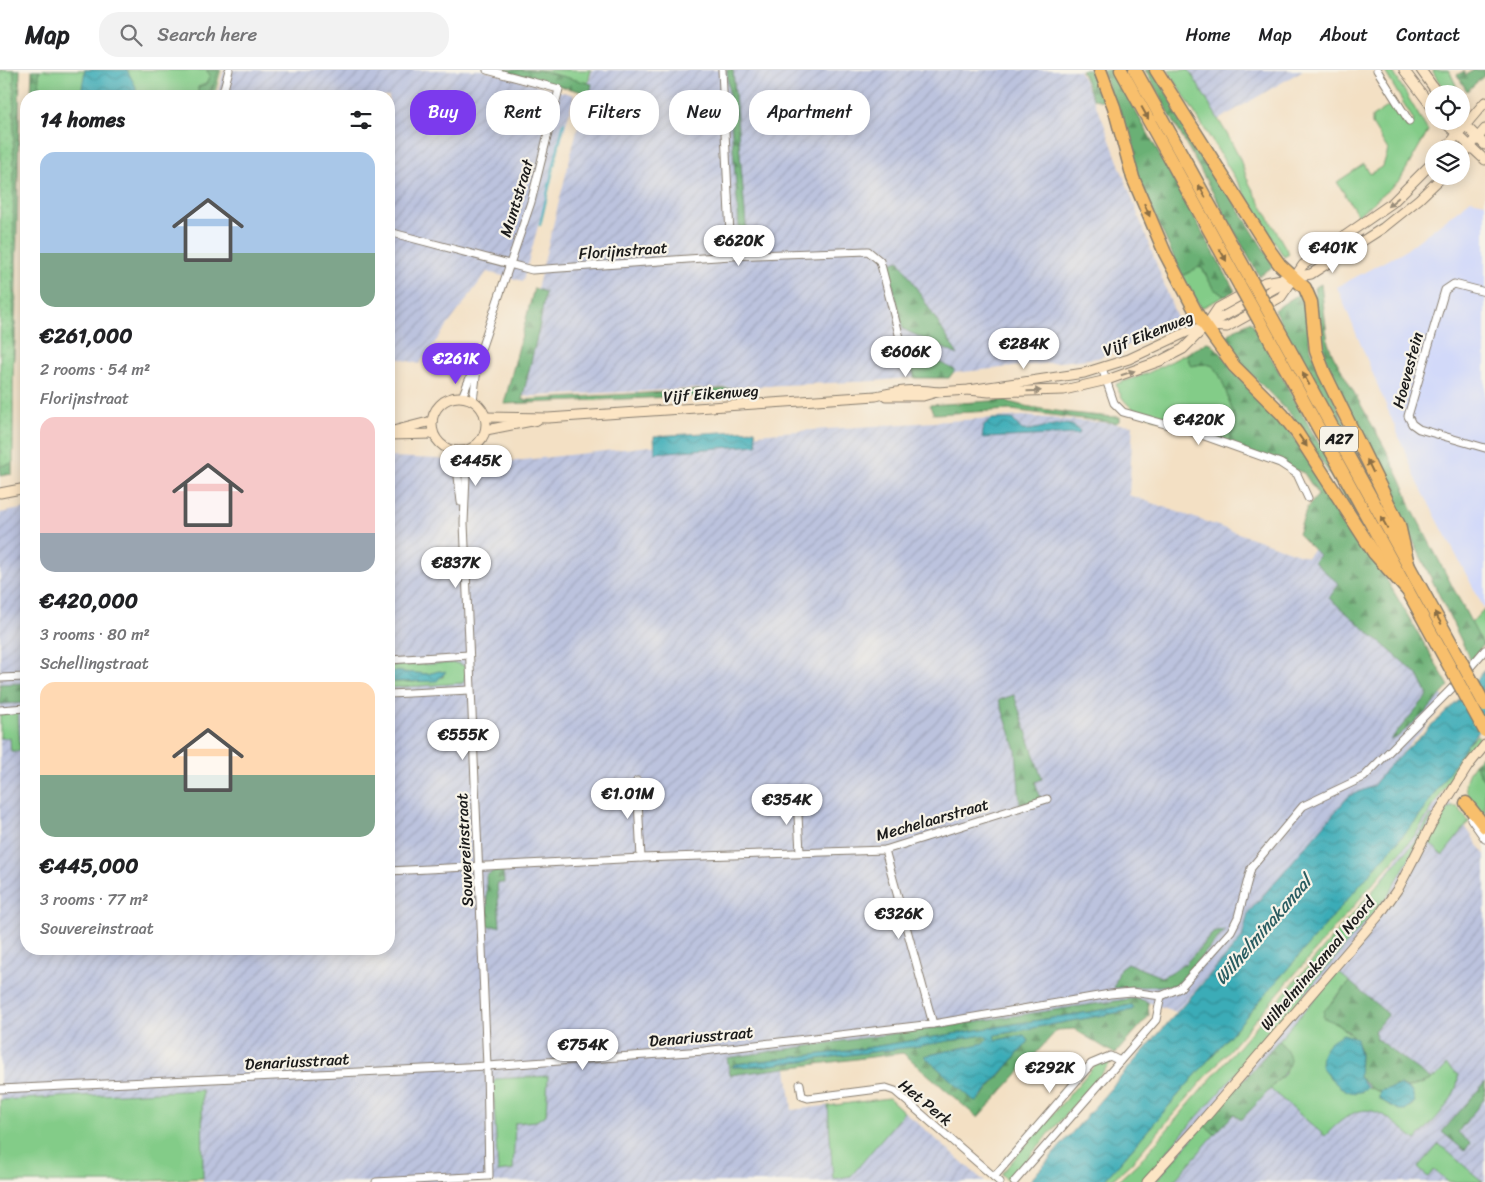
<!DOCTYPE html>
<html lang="en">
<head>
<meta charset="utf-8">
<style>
	:root { --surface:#fff; --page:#f2f2f2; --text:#202124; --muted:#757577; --line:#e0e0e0; --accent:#7c3aed }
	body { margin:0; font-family:Sriracha,sans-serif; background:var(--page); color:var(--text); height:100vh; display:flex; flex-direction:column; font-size:19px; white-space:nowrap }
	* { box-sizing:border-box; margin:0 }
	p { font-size:16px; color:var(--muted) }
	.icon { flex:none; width:28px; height:28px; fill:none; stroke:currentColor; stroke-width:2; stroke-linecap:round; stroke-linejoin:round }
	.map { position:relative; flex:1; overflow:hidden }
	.sheet { position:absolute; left:20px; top:20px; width:375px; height:865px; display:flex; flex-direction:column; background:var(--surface); border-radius:20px; box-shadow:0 2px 12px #0003 }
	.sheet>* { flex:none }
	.hud { position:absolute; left:410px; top:20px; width:475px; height:45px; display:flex; gap:10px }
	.fabs { position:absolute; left:1425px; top:15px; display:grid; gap:10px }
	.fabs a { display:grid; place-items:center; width:45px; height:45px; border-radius:50%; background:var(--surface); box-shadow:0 2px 12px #0003; font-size:25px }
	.price { position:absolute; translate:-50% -42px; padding:0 11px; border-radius:18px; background:#fff; color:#222; font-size:16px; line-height:32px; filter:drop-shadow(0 1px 2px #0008) }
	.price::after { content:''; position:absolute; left:50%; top:30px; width:15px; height:11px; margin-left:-8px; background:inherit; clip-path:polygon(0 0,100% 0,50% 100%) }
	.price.active { background:var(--accent); color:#fff }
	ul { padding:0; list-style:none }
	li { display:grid; align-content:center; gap:10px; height:265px; padding:0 20px }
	li span { display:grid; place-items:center; height:155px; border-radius:15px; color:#555 }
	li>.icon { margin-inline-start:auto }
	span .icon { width:90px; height:90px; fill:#fffc; stroke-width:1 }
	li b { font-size:21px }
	h2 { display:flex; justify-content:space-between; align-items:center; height:60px; padding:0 20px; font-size:21px }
	.chip { padding:0 18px; border-radius:20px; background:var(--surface); box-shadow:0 2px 12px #0003; font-size:18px; line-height:45px }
	.chip.active { background:var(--accent); color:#fff }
	header { display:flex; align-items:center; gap:30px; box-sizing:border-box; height:70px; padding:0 25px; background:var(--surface); border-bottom:1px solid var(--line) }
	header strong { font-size:24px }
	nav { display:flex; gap:28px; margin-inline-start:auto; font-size:18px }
	.search { width:350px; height:45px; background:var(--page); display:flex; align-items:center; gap:12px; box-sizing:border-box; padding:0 18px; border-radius:20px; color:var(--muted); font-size:19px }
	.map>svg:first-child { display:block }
	.built { fill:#d2d9f9 }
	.industrial { fill:url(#industrial-furrows) }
	.grass { fill:#83cc88; stroke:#507452 }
	.forest { fill:url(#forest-firs); stroke:#436648; fill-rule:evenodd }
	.park { fill:url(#park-dots); stroke:#507452 }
	.water { fill:url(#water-waves); stroke:#2c646a }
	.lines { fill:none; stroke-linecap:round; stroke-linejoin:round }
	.stream { stroke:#3bacb7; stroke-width:2.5 }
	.street-casing { stroke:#887e70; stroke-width:9 }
	.secondary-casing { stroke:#887e70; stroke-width:11 }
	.highway-casing { stroke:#887e70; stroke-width:15 }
	.street { stroke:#fff; stroke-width:7 }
	.secondary { stroke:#fce5c4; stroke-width:9 }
	.highway { stroke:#f8bf6c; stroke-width:12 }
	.highway-bridge-casing { stroke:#887e70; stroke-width:15; stroke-linecap:butt }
	.highway-bridge { stroke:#f8bf6c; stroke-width:12 }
	.oneway { fill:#8a6e44 }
	.oneway2 { fill:#978b78 }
	.labels { text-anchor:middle; stroke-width:4.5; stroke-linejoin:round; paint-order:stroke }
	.shield { fill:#f7f3e8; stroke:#5e5c59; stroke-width:1 }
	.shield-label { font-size:15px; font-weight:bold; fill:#1c1c1c }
	.street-label { font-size:16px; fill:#1c1c1c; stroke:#f7f3e8 }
	.water-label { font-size:18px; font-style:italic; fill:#2a5d62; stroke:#f7f3e8 }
</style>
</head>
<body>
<header>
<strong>Map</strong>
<div class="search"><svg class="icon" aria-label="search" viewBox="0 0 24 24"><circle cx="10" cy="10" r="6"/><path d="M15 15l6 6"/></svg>Search here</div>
<nav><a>Home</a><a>Map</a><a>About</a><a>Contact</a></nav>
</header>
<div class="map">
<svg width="1485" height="1112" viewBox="0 0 1485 1112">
	<defs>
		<pattern id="industrial-furrows" width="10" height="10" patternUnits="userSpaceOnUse" patternTransform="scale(1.25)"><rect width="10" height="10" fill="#bcc3de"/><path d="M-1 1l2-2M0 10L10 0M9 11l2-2" fill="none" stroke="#a1a7be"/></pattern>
		<pattern id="forest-firs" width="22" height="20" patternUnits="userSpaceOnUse" patternTransform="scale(1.25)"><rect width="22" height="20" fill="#6ab074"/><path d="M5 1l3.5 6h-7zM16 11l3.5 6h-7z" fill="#568e5e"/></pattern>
		<pattern id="park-dots" width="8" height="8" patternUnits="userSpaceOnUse" patternTransform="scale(1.25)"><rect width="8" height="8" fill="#83cc88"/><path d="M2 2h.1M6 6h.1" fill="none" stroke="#71af75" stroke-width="1.8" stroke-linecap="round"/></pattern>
		<pattern id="water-waves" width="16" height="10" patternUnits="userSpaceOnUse" patternTransform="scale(1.25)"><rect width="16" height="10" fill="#3bacb7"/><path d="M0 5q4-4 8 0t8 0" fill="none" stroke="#318b94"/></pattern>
	</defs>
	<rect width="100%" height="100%" fill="#f7f3e8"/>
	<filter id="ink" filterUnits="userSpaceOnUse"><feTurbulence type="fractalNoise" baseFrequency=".02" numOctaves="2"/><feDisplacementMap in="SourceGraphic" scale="10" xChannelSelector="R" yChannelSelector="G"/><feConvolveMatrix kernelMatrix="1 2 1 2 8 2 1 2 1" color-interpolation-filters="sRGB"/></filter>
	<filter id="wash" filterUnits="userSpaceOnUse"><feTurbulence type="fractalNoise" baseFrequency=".0096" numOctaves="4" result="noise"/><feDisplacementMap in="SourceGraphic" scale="20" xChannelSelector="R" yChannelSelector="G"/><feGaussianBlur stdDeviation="1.12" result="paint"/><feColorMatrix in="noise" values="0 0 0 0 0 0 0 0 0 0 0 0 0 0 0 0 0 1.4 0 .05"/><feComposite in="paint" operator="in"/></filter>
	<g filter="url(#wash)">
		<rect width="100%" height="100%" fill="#f3e0c4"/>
		<!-- built -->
		<polygon class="built" points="1471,130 1485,133 1485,540 1418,413 1337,217 1406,180"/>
		<!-- industrial -->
		<g class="industrial">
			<polygon points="224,0 483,0 574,25 523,211 487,202 419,294 389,286 389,26 217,26"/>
			<polygon points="592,0 1079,0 1101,46 1179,254 1098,288 877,311 510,327"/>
			<polygon points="1180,0 1303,0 1218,50"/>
			<polygon points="1023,346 1133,355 1129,425 1307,487 1329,462 1433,617 1448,631 1373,716 1349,726 1248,843 1242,868 1176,942 1136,928 785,981 792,1040 889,1028 985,1112 203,1112 202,1020 0,1030 0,443 26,438 26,879 389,879 389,387 439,389 469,396 768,363"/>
			<polygon points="1443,724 1485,785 1485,1112 1142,1112 1323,890"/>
		</g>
		<!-- grass -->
		<g class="grass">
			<polygon points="39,0 221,0 214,26 37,26"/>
			<polygon points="517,0 591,0 587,17"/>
			<polygon points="1168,0 1189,0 1227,64 1239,87 1249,113 1289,184 1284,187"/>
			<polygon points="1384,0 1392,0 1428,61 1400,110 1358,145 1337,112 1364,94 1370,104 1383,96 1388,80 1372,54 1372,47 1394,33 1407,55 1414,51"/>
			<path d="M1432,0H1449L1460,24C1444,24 1439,12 1432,0Z"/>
			<polygon points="1201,196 1213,218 1224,226 1229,224 1201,238 1182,206"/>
			<path d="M1186,284L1191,296C1198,295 1208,292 1214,297C1223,305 1230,336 1235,348L1234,356L1227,374L1141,343C1127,336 1121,329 1116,314L1146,304Z"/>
			<polygon points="1485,538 1485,572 1483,575 1471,553"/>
			<polygon points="455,593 463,595 467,601 463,613 389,618 389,612 415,612 443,607 444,603 439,601 428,604 389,601 389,596"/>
			<polygon points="18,643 20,679 18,681 11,681 10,668 0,668 0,644"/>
			<polygon points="1477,665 1480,668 1466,684 1415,765 1133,1091 1110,1112 1103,1112 1418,748 1466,676"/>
			<path d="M1474,694L1485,712V749C1469,726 1456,720 1474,694Z"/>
			<polygon points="1452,737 1458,737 1469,752 1443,785 1427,771 1448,739"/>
			<polygon points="1431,745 1433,746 1389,824 1256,981 1173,1074 1153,1100 1140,1112 1117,1112 1141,1090 1413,774"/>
			<path d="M1338,902L1350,912L1331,932L1334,951L1354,967L1343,964L1326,1004C1339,1017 1344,1019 1362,1022L1367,1017L1380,1022L1379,1029C1391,1035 1399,1043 1412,1036V1022L1407,1018C1423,1014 1437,1010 1446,995L1458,1005C1459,1030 1431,1052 1416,1070C1377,1038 1364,1025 1325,1066L1269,1018L1285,1004L1289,985L1279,970Z"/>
			<polygon points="1109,988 1113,990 1008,1111 1001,1104 1096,994"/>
			<polygon points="548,1006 546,1045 536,1051 515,1053 513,1100 498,1102 493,1015 495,1009"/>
			<polygon points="202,1020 203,1108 125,1112 0,1112 0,1030"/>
			<polygon points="889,1028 904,1042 851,1106 833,1109 828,1036"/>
			<polygon points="1204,1055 1215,1064 1173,1112 1155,1112"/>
			<polygon points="1439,1074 1483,1112 1448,1112 1434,1100 1428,1107 1418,1098"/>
		</g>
		<!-- forest -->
		<g class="forest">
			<polygon points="0,0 20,0 15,272 12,315"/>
			<polygon points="32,0 39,0 39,26 31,26"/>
			<polygon points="206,0 219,0 211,26 198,26 198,17 206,14 210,5"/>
			<polygon points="501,0 538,0 592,14 590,24"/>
			<polygon points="727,0 733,0 747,167 740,169"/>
			<polygon points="1081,0 1091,0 1104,31 1093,29"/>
			<polygon points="1102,0 1113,0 1235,221 1224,226 1213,218 1201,196 1182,206 1140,112"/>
			<polygon points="1145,0 1153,0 1274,196 1259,206"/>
			<polygon points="1474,0 1485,0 1485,5 1467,21 1457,5 1464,1 1466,5"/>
			<polygon points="899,190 958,285 903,259 888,194"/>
			<polygon points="1321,214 1328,273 1333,285 1385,378 1404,417 1411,437 1483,575 1471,591 1322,282 1314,218"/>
			<polygon points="534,218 545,222 540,254 522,330 740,318 740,324 504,334"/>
			<polygon points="1302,222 1307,238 1310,277 1380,429 1378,430 1274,240"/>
			<polygon points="1251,251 1373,471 1292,346 1220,272 1234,260"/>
			<path d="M1207,272L1211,273L1274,339L1367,476L1449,616L1426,642L1396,668L1390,670L1428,625L1418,605L1329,528L1339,514L1314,492L1319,485L1298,464L1307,438L1318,425L1304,403L1227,374L1234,356L1235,348C1230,336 1222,304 1214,297C1208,292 1197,295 1191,296L1186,284Z"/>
			<polygon points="907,276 955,300 949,308 914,308"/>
			<path d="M1006,330C1016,338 1102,347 1120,347V350L1116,353L1011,340L934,344L929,335Z"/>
			<polygon points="13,333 12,404 0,406 0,340"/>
			<polygon points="26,613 26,633 0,634 0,614"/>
			<polygon points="1014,625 1042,709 1035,712 1041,729 1020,735 1016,680 999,630"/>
			<polygon points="1485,682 1485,712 1474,694"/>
			<polygon points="503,800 504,813 497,813 500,856 488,856 486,806 493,801"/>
			<polygon points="1225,860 1177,915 1114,918 1120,898 1127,893 1161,907 1170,903 1186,893 1213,863"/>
			<path d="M1350,912L1388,944L1374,961L1377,969L1431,1010L1407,1018L1400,1015C1375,1023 1377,1025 1359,1006C1358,998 1360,992 1360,985C1360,966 1340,953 1323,948L1324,941Z"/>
			<path d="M1136,928L1148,932L1149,946L1115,984L1074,959L1057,960L978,1048L903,983L730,1005L727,988ZM1132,935L1134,937L1132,940L995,965L994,967L996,970L1024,965L1029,971L980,1029L973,1030L924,986L984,973L988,969L984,965L763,996L732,997L735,994L847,981Z"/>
			<path d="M1279,970C1283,975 1290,983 1290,990C1290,1002 1251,1039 1241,1050L1234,1044L1215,1064L1204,1055Z"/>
			<polygon points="1485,1012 1485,1028 1458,1062 1470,1073 1465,1081 1442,1062"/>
		</g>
		<!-- park -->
		<polygon class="park" points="0,0 14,0 13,393 0,396"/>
		<!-- water -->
		<g class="water">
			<polygon points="85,0 127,0 136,17 136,26 78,26 82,18"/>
			<path d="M992,349H1012L1022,360C1038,362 1067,345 1080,361L1079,364L982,368L984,355Z"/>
			<polygon points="755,360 757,375 655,383 654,366"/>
			<polygon points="1485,600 1485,653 1466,676 1418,748 1103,1112 1029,1112 1242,868 1248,843 1349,726 1373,716 1387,698 1459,630"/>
			<polygon points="389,601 428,604 439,601 446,602 437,611 389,612"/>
			<polygon points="1132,935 1134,937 1132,940 995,965 994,967 996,970 1024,965 1029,971 977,1031 973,1030 924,986 984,973 988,969 984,965 920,976 763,996 732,997 735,994 847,981"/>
			<path d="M1343,964L1356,968L1360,985L1359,1006L1367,1017C1351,1034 1330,1009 1321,996C1321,979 1328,971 1343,964Z"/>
			<polygon points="1400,1015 1412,1022 1415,1032 1405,1040 1399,1040 1379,1029 1380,1021"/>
		</g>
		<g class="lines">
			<!-- stream -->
			<polyline class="stream" points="540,155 564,53"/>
		</g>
	</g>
	<g filter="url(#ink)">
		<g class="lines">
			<defs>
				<g id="street">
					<polyline points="722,0 731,186"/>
					<polyline points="1377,0 1409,51"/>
					<polyline points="222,26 229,0"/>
					<polyline points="389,162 532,200 731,186 868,181 880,191 906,291"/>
					<polyline points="1485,222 1454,214 1445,220 1408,346 1412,354 1419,359 1485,378"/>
					<polyline points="1102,298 1114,333 1123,342 1196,363 1280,393 1297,404 1308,428"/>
					<polyline points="462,327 478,288 531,132 559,19 487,0"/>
					<polyline points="473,331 478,291"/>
					<polyline points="455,381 461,432"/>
					<polyline points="389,590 469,585"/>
					<polyline points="1466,602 1485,580"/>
					<polyline points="0,608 26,607"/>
					<polyline points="389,624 470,620"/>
					<polyline points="0,640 26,638"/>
					<polyline points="637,711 641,788"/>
					<polyline points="797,728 800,782"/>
					<polyline points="1471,749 1485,769"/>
					<polyline points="885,780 933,954"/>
					<polyline points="389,801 641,788 885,780 1047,729"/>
					<polyline points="800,1014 802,1026 808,1028 886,1018 895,1021 1000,1112"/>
					<polyline points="0,1019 487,996 704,981 933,954 1110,924 1132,922 1161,926 1180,918 1231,861 1238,847 1251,798 1303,736 1364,707 1459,611"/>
					<polyline points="994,1107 1091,994 1110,986 1120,991"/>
					<polyline points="376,1112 489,1106 487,996 464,453 467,381"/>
					<polyline points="1014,1112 1156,950 1161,926"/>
				</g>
				<g id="secondary">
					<polyline points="1404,0 1434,40"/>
					<polyline points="1421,0 1438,24"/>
					<polyline points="1443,51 1485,90"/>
					<polyline points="1462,52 1485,75"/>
					<polyline points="1445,79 1485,32"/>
					<polyline points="1461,87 1485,59"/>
					<polyline points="1206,256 1227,257 1281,227 1303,195 1392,133 1434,91"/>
					<polyline points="969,320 989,322 1064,320 1107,310 1160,291 1183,279 1206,256 1218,238 1265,212 1311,204 1383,158 1419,129 1443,106"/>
					<polyline points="886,326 923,326 937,322 969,320 1084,303 1129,289 1187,262 1206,256 1290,210"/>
					<circle cx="459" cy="354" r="27"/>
					<path d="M485,347L548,348L876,326C897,321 916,318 937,322"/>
					<polyline points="486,360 537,350"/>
					<polyline points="389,362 432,351"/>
					<polyline points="389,365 433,364"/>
					<polyline points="0,423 26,418"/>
					<polyline points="1147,1112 1197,1057 1380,844 1399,817 1432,753 1468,696 1485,675"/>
				</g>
				<g id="highway">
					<polyline points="1100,0 1114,37 1133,108 1165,183 1197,244 1234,296 1282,344 1297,363 1374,483 1408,521"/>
					<polyline points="1121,0 1240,216"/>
					<polyline points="1135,0 1251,210"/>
					<polyline points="1156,0 1270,181 1280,195 1305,218 1311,232 1316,281 1324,302 1399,455 1408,494"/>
					<polyline points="1270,244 1461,591"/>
					<polyline points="1259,250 1452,601"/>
					<polyline points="1466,733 1485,757"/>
				</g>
			</defs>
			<!-- street casing -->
			<use href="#street" class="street-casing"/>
			<!-- secondary casing -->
			<use href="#secondary" class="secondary-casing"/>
			<!-- highway casing -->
			<use href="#highway" class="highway-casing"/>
			<!-- street -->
			<use href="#street" class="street"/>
			<!-- secondary -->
			<use href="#secondary" class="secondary"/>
			<!-- highway -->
			<use href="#highway" class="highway"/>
			<defs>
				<g id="highway-bridge">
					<polyline points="1251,210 1270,244"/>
					<polyline points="1240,216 1259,250"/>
					<polyline points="1461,591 1485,635"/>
					<polyline points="1452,601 1485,661"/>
				</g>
			</defs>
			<!-- highway-bridge casing -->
			<use href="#highway-bridge" class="highway-bridge-casing"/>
			<!-- highway-bridge -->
			<use href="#highway-bridge" class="highway-bridge"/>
		</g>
		<!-- one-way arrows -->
		<defs><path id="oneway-solid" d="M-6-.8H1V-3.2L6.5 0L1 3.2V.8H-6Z" transform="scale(1.25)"/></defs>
		<g class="oneway">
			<use href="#oneway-solid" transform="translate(1145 43) rotate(61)"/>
			<use href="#oneway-solid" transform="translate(1202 121) rotate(-119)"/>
			<use href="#oneway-solid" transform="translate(1147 140) rotate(67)"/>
			<use href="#oneway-solid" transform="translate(1223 185) rotate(61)"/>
			<use href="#oneway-solid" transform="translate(1306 309) rotate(-119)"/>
			<use href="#oneway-solid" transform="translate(1303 371) rotate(55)"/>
			<use href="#oneway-solid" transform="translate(1370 396) rotate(-116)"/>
			<use href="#oneway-solid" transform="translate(1384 452) rotate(-119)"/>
			<use href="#oneway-solid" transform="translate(1438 548) rotate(-119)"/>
		</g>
		<g class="oneway2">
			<use href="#oneway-solid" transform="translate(1393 132) rotate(140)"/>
			<use href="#oneway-solid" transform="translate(1128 303) rotate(-18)"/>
			<use href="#oneway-solid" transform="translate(1034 321) rotate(-2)"/>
		</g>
	</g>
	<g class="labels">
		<!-- shield labels -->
		<rect class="shield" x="1320" y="356.5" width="38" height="25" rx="4"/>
		<g class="shield-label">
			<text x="1339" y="374">A27</text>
		</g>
		<!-- street labels -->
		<g class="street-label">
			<text transform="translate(516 128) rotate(-73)" y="6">Muntstraat</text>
			<text transform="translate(623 180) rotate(-4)" y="6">Florijnstraat</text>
			<text transform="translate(1148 263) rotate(-22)" y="6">Vijf Eikenweg</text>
			<text transform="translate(1407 300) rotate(-75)" y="6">Hoevestein</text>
			<text transform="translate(711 323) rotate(-4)" y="6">Vijf Eikenweg</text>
			<text transform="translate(932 749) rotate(-16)" y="6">Mechelaarstraat</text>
			<text transform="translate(464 780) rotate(-93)" y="6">Souvereinstraat</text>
			<text transform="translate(1317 893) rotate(-50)" y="6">Wilhelminakanaal Noord</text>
			<text transform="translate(701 966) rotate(-5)" y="6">Denariusstraat</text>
			<text transform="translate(297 991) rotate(-3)" y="6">Denariusstraat</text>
			<text transform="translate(926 1032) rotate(39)" y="6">Het Perk</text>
		</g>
		<!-- water labels -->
		<g class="water-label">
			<text transform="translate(1263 860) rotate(-49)" y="6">Wilhelminakanaal</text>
		</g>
	</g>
</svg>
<div class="fabs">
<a><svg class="icon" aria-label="locate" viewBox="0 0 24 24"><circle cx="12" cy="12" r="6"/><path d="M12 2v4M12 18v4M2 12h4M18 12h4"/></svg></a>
<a><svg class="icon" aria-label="layers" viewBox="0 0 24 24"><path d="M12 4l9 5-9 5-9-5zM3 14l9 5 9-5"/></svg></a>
</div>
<b class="price" style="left:739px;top:197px">€620K</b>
<b class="price" style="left:1333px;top:204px">€401K</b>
<b class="price" style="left:1024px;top:300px">€284K</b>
<b class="price" style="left:906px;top:308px">€606K</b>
<b class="price active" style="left:456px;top:315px">€261K</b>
<b class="price" style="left:1199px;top:376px">€420K</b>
<b class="price" style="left:476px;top:417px">€445K</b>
<b class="price" style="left:456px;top:519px">€837K</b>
<b class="price" style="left:463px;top:691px">€555K</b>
<b class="price" style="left:628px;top:750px">€1.01M</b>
<b class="price" style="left:787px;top:756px">€354K</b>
<b class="price" style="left:899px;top:870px">€326K</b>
<b class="price" style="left:583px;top:1001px">€754K</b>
<b class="price" style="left:1050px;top:1024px">€292K</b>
<div class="hud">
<a class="chip active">Buy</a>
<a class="chip">Rent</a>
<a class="chip">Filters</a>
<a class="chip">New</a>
<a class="chip">Apartment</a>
</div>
<section class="sheet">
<h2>14 homes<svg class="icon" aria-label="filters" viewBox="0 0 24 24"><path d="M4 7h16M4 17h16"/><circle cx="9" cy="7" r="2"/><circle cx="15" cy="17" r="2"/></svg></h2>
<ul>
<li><span style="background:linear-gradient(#a9c7e8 65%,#7fa58c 0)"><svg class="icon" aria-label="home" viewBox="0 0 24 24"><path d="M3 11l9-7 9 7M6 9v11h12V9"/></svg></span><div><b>€261,000</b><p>2 rooms · 54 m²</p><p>Florijnstraat</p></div></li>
<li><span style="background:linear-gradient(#f6c9c9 75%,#9aa5b1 0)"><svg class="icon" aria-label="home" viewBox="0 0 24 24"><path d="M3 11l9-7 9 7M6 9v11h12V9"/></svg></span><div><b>€420,000</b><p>3 rooms · 80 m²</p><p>Schellingstraat</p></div></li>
<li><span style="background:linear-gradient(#ffd9b3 60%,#7fa58c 0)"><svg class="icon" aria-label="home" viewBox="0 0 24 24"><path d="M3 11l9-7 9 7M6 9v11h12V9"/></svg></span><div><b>€445,000</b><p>3 rooms · 77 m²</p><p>Souvereinstraat</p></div></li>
</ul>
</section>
</div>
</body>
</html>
